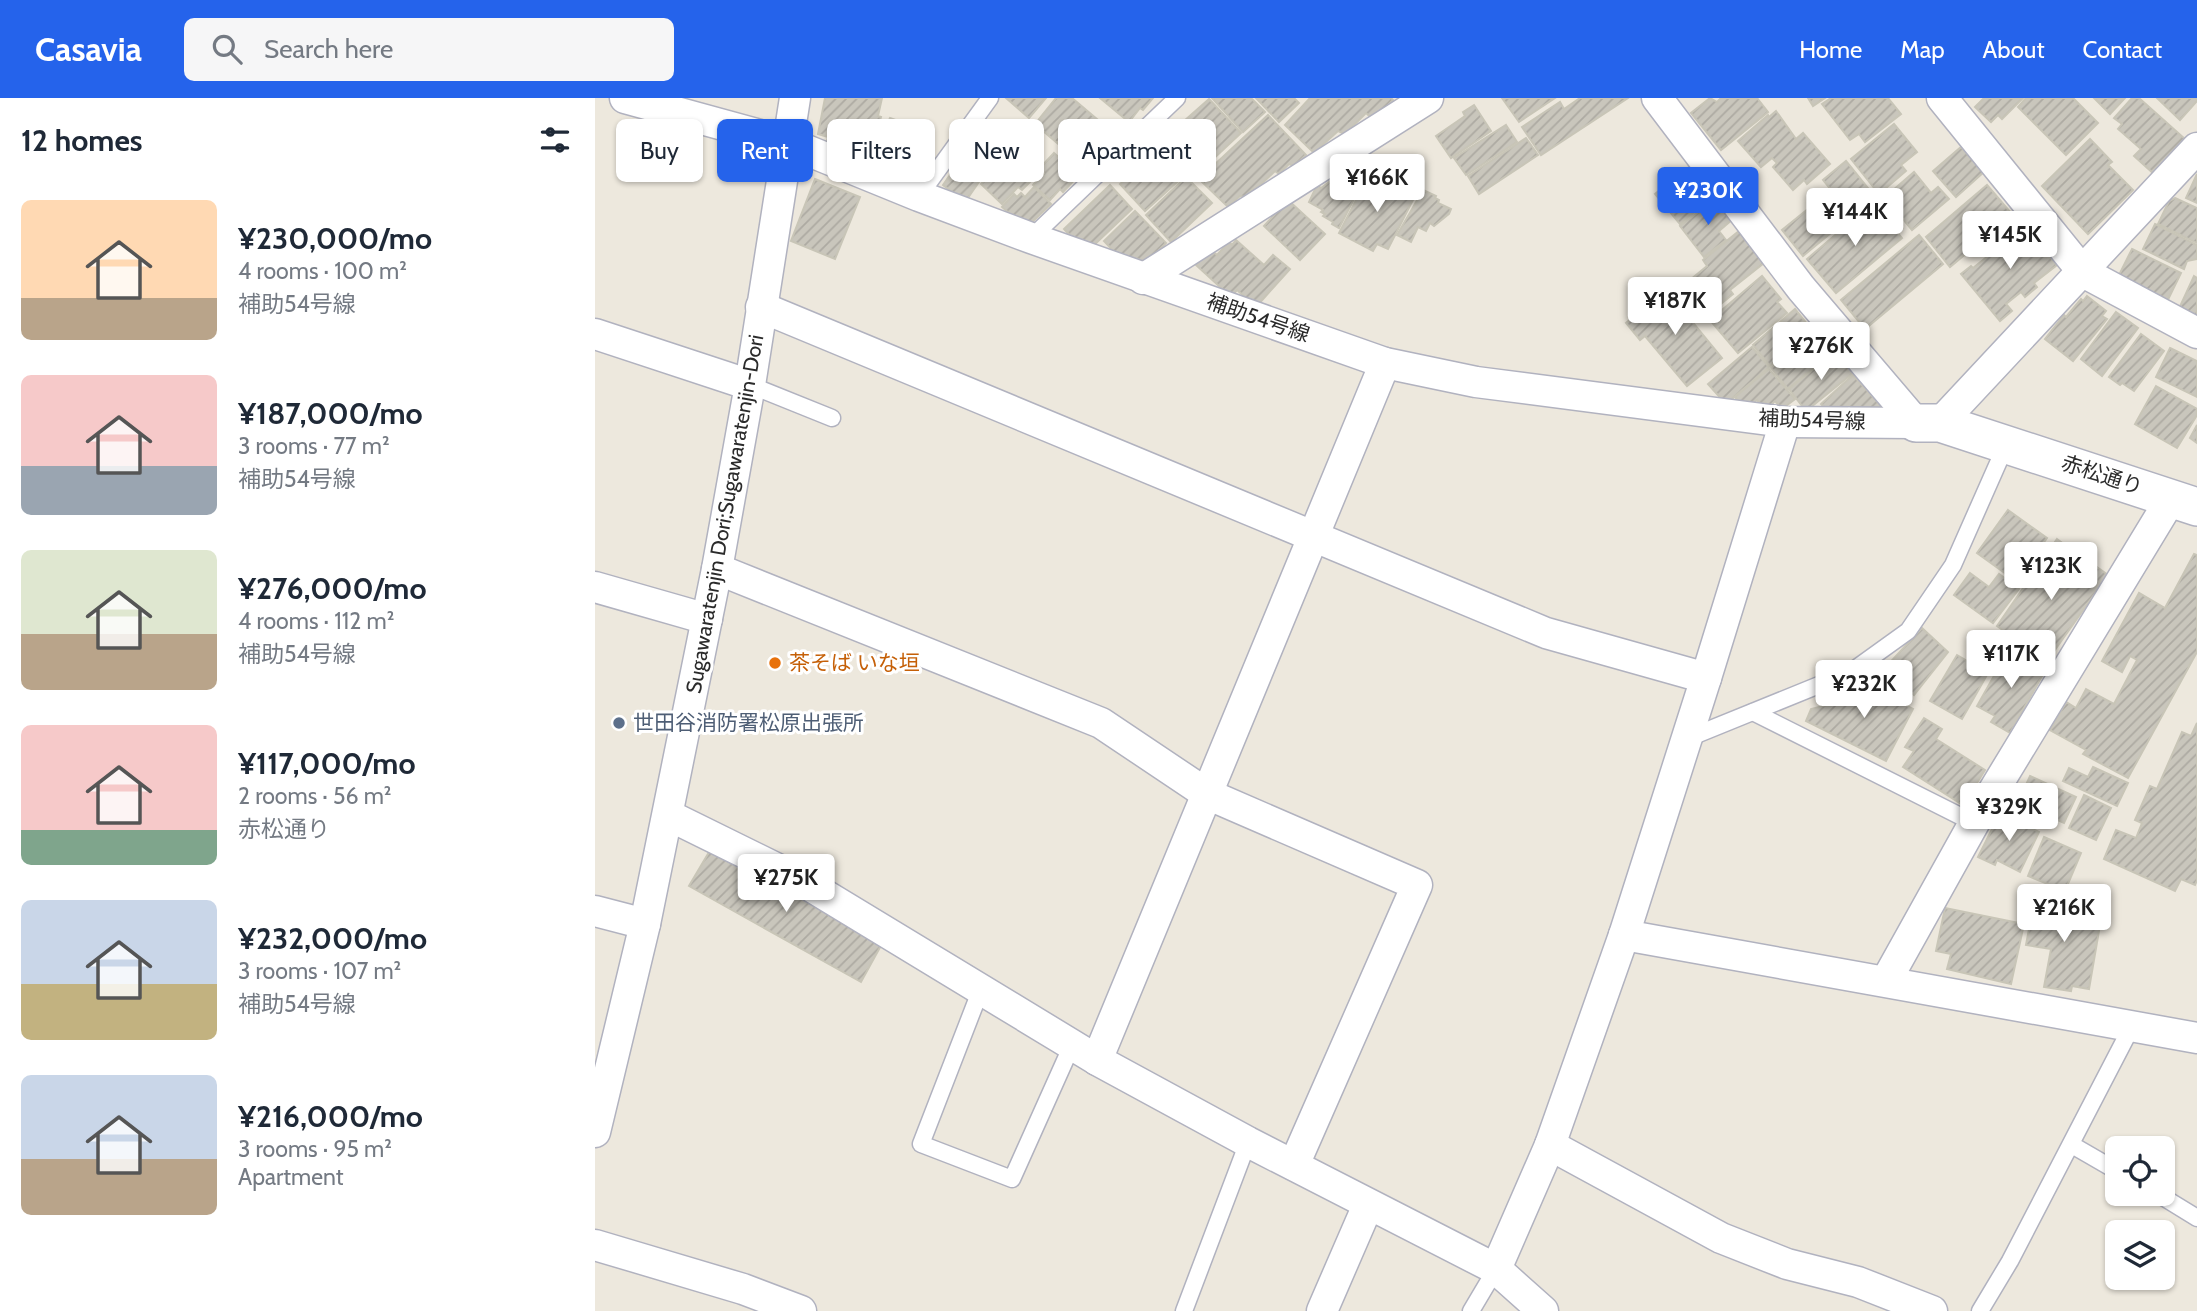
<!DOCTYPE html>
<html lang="en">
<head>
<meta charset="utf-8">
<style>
	:root { --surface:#fff; --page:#f6f6f7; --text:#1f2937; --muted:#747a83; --accent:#2563eb }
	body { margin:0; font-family:Cabin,"Noto Sans JP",sans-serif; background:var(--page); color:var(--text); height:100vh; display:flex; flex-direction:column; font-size:26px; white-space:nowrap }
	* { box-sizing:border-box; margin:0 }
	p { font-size:23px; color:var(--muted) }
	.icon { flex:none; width:38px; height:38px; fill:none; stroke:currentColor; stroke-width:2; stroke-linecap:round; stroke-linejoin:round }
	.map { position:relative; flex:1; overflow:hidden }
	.details { display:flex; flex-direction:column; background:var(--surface); width:595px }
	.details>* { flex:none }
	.banner { position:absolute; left:21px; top:21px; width:665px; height:63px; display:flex; gap:14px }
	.controls { position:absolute; left:1510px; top:1038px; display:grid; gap:14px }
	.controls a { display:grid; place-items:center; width:70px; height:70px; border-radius:10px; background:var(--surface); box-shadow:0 2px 5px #0004; font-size:35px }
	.price { position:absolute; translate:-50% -60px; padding:0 16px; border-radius:7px; background:#fff; color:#222; font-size:23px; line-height:46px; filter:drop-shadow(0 2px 4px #0008) }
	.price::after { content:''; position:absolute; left:50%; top:42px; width:21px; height:16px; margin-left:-10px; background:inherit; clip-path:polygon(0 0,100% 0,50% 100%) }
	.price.active { background:var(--accent); color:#fff }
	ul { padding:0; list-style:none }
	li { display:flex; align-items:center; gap:21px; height:175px; padding:0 21px }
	li span { display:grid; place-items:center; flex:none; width:196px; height:140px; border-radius:10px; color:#555 }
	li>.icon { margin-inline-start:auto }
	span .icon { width:84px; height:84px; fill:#fffc; stroke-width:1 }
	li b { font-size:30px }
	h2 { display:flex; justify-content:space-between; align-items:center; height:84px; padding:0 21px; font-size:30px }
	.tag { padding:0 24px; border-radius:10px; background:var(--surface); box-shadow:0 2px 5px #0004; font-size:24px; line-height:63px }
	.tag.active { background:var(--accent); color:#fff }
	header { display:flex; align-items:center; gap:42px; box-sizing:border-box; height:98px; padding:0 35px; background:var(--accent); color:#fff }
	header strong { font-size:33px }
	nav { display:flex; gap:38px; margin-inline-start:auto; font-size:24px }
	.search { width:490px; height:63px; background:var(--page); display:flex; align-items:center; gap:18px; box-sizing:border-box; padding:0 24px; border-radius:10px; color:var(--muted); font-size:26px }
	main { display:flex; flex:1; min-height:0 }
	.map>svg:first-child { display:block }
	.building { fill:url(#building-hatch); stroke:#c8c5b7; stroke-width:2 }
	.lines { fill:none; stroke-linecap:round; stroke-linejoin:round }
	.service-casing { stroke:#b1b2bf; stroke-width:19 }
	.minor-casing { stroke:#b1b2bf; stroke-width:33 }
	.tertiary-casing { stroke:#b1b2bf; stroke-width:40 }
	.service { stroke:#fff; stroke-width:16 }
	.minor { stroke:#fff; stroke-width:30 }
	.tertiary { stroke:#fff; stroke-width:37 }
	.food-dot { fill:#e8710a; stroke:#fff; stroke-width:2.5 }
	.service-dot { fill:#5c6f8a; stroke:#fff; stroke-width:2.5 }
	.labels { text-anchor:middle; stroke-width:6; stroke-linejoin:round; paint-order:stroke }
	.street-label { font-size:21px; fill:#2b2b2b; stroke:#fff }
	.food-label { font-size:21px; fill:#c56008; stroke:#fff; text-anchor:start }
	.service-label { font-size:21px; fill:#4e5e75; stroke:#fff; text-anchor:start }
</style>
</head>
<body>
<header>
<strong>Casavia</strong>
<div class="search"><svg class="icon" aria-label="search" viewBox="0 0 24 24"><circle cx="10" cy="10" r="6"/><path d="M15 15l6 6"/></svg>Search here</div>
<nav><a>Home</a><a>Map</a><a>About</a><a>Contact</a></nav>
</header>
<main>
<section class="details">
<h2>12 homes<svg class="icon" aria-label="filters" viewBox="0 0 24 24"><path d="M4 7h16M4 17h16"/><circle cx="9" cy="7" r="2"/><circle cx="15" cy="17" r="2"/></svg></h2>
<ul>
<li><span style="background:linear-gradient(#ffd9b3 70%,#b9a48a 0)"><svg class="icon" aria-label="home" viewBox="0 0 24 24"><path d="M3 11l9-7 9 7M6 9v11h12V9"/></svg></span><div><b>¥230,000/mo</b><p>4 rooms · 100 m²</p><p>補助54号線</p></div></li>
<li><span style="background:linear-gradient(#f6c9c9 65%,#9aa5b1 0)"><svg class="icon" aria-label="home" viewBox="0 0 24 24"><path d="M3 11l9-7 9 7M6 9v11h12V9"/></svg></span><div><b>¥187,000/mo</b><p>3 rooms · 77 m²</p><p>補助54号線</p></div></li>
<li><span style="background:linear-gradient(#dfe7d0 60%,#b9a48a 0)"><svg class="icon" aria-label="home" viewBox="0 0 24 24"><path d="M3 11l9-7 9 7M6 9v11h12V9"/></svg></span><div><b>¥276,000/mo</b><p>4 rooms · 112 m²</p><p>補助54号線</p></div></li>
<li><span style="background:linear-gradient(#f6c9c9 75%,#7fa58c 0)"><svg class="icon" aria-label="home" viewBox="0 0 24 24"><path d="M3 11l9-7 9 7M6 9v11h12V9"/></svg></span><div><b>¥117,000/mo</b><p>2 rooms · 56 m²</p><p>赤松通り</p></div></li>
<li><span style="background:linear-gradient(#c9d6e8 60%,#c2b280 0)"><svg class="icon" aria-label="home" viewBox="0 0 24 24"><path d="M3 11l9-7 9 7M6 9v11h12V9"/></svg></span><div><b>¥232,000/mo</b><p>3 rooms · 107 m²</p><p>補助54号線</p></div></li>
<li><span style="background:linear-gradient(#c9d6e8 60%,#b9a48a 0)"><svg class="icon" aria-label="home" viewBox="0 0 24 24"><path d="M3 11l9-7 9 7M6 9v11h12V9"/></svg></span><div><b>¥216,000/mo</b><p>3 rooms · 95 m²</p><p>Apartment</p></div></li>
</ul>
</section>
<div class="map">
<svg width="1602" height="1213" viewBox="0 0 1602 1213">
	<defs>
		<pattern id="building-hatch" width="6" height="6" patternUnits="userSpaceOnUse" patternTransform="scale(1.75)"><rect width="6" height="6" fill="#c9c6bc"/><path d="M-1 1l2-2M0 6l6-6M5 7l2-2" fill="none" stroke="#adaaa2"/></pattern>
	</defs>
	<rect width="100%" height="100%" fill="#ede8dd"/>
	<!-- building -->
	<g class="building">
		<polygon points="230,0 287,0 283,18 286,19 275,58 231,48 233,39 223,36"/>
		<polygon points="411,0 451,0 434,20"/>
		<polygon points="461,0 477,0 516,33 488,67 440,26"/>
		<polygon points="505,0 558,0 548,12 545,10 534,24"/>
		<polygon points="617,0 656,0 670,14 648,34"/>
		<polygon points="661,0 699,0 704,5 684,24"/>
		<polygon points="715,0 796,0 798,2 779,22 771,15 750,36 743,33 719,55 690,27"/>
		<polygon points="907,0 960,0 924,24"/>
		<polygon points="985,0 1033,0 946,57 927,29 965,4 969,11"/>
		<polygon points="1115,0 1122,4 1126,0 1162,0 1173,14 1126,52 1096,15"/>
		<polygon points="1213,0 1230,0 1218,8"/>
		<polygon points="1236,0 1293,0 1306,16 1270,44 1264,36 1255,42 1227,6"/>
		<polygon points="1389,0 1428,0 1407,21 1403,17 1396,24 1380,9"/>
		<polygon points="1431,0 1478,0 1503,25 1471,57 1423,9"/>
		<polygon points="1499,0 1530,0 1515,16"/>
		<polygon points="1537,0 1544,0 1590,41 1559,76 1539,58 1546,51 1523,31 1527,26 1519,20"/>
		<polygon points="1562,0 1602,0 1602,3 1585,22"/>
		<polygon points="614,1 646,35 600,78 593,70 590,73 576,57 578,55 570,46 590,27 588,24"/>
		<polygon points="879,7 896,33 856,60 841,38 870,18 868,14"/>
		<polygon points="1181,13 1201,41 1208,35 1235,66 1212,86 1209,82 1198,92 1178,69 1182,65 1177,60 1166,69 1143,43 1173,17 1174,19"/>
		<polygon points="673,17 711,57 699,68 694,66 684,76 680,73 659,93 658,91 650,99 645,98 633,109 604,81"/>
		<polygon points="295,20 334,34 322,73 278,57 288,29 291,29"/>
		<polygon points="1299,26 1322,54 1306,67 1311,73 1284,96 1256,61"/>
		<polygon points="911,27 922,44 871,77 859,60"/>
		<polygon points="386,32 391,35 393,32 411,45 370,104 348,87"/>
		<polygon points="931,40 943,57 884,96 873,78"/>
		<polygon points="1495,41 1517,64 1513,67 1538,92 1493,136 1447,88"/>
		<polygon points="562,48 589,78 550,113 525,86 534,78 531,76"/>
		<polygon points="414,49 420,54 423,52 440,68 437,71 443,76 427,92 423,89 407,106 386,86 399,73 395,69"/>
		<polygon points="1366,49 1389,74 1361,99 1338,73"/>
		<polygon points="459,55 484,77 468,94 465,91 455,102 438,87 449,75 444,71"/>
		<polygon points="1251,63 1281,100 1257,118 1228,82"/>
		<polygon points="1098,66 1115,87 1099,100 1106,109 1085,126 1060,96"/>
		<polygon points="754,67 772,76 744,130 737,126 738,124 728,118 730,116 726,114 728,112 714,104 722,87 726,90 737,82 743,85"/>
		<polygon points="1319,74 1336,95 1343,89 1354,101 1317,132 1290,99"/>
		<polygon points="1602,76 1602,105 1591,100"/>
		<polygon points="774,77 796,88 799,83 821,96 793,151 782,146 778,153 744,135"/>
		<polygon points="591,79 617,105 576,144 551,117"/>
		<polygon points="220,81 265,99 240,161 196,143"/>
		<polygon points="515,87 537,111 495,151 485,148 469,131"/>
		<polygon points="1392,87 1417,116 1397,132 1393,128 1380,139 1385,144 1355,169 1331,139"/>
		<polygon points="439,89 456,106 431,130 407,109 419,96 422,99 426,95 430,99"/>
		<polygon points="828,92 841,98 840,100 844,102 843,105 856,111 854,116 839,128 835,125 831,133 823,129 816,144 802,137"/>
		<polygon points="1233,95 1254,120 1208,158 1187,132"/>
		<polygon points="1123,99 1139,120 1124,133 1131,142 1109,159 1085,128"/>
		<polygon points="1580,100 1602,110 1602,145 1563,126 1574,103"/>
		<polygon points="693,102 730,136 705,162 669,128"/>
		<polygon points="1278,105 1307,140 1241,195 1212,161"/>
		<polygon points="540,113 571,145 549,167 543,161 538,166 526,161 509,143"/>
		<polygon points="1560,126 1602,147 1602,161 1592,163 1589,171 1548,151"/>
		<polygon points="1424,128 1426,131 1430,128 1462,167 1439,185 1442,189 1430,199 1426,194 1411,206 1417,213 1405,223 1366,176 1376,168 1378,170 1403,150 1401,146"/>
		<polygon points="1149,129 1174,161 1135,192 1138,196 1112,217 1089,187 1112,168 1108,162"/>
		<polygon points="1324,137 1348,166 1270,231 1246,202"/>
		<polygon points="641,142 669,167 678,157 695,171 661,209 642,192 636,199 601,167 616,152 622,157 634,144 637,147"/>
		<polygon points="1537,151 1586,175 1569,210 1520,185"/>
		<polygon points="1167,178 1186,201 1182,204 1192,215 1143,255 1115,222"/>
		<polygon points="1599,178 1602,180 1602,224 1582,215"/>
		<polygon points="1074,190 1083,202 1081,204 1127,260 1092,288 1050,238 1045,242 1031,225"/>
		<polygon points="1492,198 1511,213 1507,218 1512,221 1478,263 1450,241 1469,217 1471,219 1486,201 1488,203"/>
		<polygon points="1200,211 1217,232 1175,268 1158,247"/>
		<polygon points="1521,214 1543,230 1507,278 1486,261"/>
		<polygon points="1218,234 1228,246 1231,243 1241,244 1245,248 1193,291 1176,270"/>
		<polygon points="1546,236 1569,253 1539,293 1527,285 1525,287 1514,279"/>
		<polygon points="1157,249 1174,269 1131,306 1113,286"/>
		<polygon points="1575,250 1602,263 1602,299 1561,279"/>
		<polygon points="1237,256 1247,268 1250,265 1263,271 1211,313 1194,291"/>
		<polygon points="1174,271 1200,301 1187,311 1180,303 1174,309 1170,304 1166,307 1162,302 1153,309 1147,307 1140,299"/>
		<polygon points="1258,277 1288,310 1235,316 1226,306"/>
		<polygon points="1561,288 1602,311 1602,317 1582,350 1540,326"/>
		<polygon points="1602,327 1602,345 1595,340"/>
		<polygon points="1413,412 1452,440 1421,483 1382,455"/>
		<polygon points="1462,441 1478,453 1470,463 1485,474 1492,462 1513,477 1452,563 1402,528"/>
		<polygon points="1599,456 1602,457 1602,554 1533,680 1488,656 1491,652 1455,632 1471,604 1481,610 1491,591 1519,606 1542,562 1535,558 1527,574 1507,563 1544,495 1570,510"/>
		<polygon points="1375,475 1394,489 1404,476 1424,491 1398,525 1359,497"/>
		<polygon points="1327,530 1353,554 1319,597 1290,570"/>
		<polygon points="1414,551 1451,571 1415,635 1396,624 1400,618 1382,608"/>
		<polygon points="1362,557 1393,575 1367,621 1335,603"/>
		<polygon points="1267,585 1318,611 1291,663 1211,623 1216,611 1236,606"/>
		<polygon points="1329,620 1347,631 1341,641 1390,672 1368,707 1308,669 1319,653 1310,649"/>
		<polygon points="1602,625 1602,782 1600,787 1586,781 1580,793 1509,761 1521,732 1541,740 1547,725 1540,722 1555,688 1562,691 1587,634 1596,638"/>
		<polygon points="1498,669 1533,685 1522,708 1468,683 1474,670 1493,679"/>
		<polygon points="1435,678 1481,699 1469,725 1423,704"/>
		<polygon points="1489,697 1516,710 1501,742 1474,730"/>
		<polygon points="1405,715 1444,734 1425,774 1402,762 1400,767 1383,759"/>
		<polygon points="1449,739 1486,755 1470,793 1433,778"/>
		<polygon points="117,749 288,844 266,884 94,788"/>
		<polygon points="1440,799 1470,805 1469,814 1506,821 1494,891 1477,888 1476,893 1449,889 1456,851 1431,847"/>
		<polygon points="1350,810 1429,826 1416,886 1352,871 1356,856 1341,853"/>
	</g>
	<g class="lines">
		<defs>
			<g id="service">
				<polyline points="324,98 395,0"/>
				<polyline points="436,140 582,0"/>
				<polyline points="155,287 237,320"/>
				<polyline points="1158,614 1379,725"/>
				<polyline points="1091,641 1256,574 1313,533 1358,467 1411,347"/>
				<polyline points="386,891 326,1046 417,1081 477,947"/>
				<polyline points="1477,1047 1522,1073"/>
				<polyline points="1563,1096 1602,1120"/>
				<polyline points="589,1213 653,1044"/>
				<polyline points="876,1213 901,1171"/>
				<polyline points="1385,1213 1415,1163 1537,928"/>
			</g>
			<g id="minor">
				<polyline points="30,0 194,45 324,98 436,140 790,265 881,284 1190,324 1321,325"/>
				<polyline points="1062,0 1206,190 1321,325"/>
				<polyline points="1347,0 1488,174 1602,235"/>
				<polyline points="548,181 833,0"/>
				<polyline points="166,209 951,535 1111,580"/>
				<polyline points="0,236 155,287"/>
				<polyline points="1345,325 1602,50"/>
				<polyline points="122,471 506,625 612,696 822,787 699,1067"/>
				<polyline points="0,489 112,521"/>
				<polyline points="73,717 207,783 502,962 653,1044 901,1171 948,1213"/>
				<polyline points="0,813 50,826"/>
				<polyline points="1029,837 1602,940"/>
				<polyline points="1291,883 1379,725 1577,399"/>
				<polyline points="502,962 790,265"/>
				<polyline points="0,1034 50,826 122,471 155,287 200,0"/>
				<polyline points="955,1047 1126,1140 1192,1166 1263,1184 1337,1213"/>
				<polyline points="0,1147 148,1191 206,1213"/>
				<polyline points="901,1171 955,1047 1029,837 1111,580 1190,324"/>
				<polyline points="727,1213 773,1107"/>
			</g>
			<polyline id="tertiary" points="1321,325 1345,325 1602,409"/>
		</defs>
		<!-- service casing -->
		<use href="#service" class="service-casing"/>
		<!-- minor casing -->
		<use href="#minor" class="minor-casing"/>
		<!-- tertiary casing -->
		<use href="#tertiary" class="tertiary-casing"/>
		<!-- service -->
		<use href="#service" class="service"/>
		<!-- minor -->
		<use href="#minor" class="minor"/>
		<!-- tertiary -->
		<use href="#tertiary" class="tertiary"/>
	</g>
	<!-- markers -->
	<circle class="food-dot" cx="180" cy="565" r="7"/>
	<circle class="service-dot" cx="24" cy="625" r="7"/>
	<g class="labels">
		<!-- street labels -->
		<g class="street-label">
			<text transform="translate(663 220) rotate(19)" y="7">補助54号線</text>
			<text transform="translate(1217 322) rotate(2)" y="7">補助54号線</text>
			<text transform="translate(1507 377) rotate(18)" y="7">赤松通り</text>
			<text transform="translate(130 416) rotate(-80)" y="7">Sugawaratenjin Dori;Sugawaratenjin-Dori</text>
		</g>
		<!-- food labels -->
		<g class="food-label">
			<text x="194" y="572">茶そば いな垣</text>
		</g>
		<!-- service labels -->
		<g class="service-label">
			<text x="38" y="632">世田谷消防署松原出張所</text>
		</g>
	</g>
</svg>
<div class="controls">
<a><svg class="icon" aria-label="locate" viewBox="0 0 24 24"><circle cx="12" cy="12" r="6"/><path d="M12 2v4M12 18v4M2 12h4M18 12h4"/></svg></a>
<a><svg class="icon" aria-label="layers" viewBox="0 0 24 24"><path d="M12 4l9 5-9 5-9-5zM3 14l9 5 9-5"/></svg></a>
</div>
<b class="price" style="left:782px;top:116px">¥166K</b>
<b class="price active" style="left:1113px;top:129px">¥230K</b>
<b class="price" style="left:1260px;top:150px">¥144K</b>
<b class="price" style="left:1415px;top:173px">¥145K</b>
<b class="price" style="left:1080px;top:239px">¥187K</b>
<b class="price" style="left:1226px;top:284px">¥276K</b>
<b class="price" style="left:1456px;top:504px">¥123K</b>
<b class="price" style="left:1416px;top:592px">¥117K</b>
<b class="price" style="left:1269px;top:622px">¥232K</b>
<b class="price" style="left:1414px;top:745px">¥329K</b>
<b class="price" style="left:191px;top:816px">¥275K</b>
<b class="price" style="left:1469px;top:846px">¥216K</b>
<div class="banner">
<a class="tag">Buy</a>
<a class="tag active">Rent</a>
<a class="tag">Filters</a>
<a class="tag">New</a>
<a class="tag">Apartment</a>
</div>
</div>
</main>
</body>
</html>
